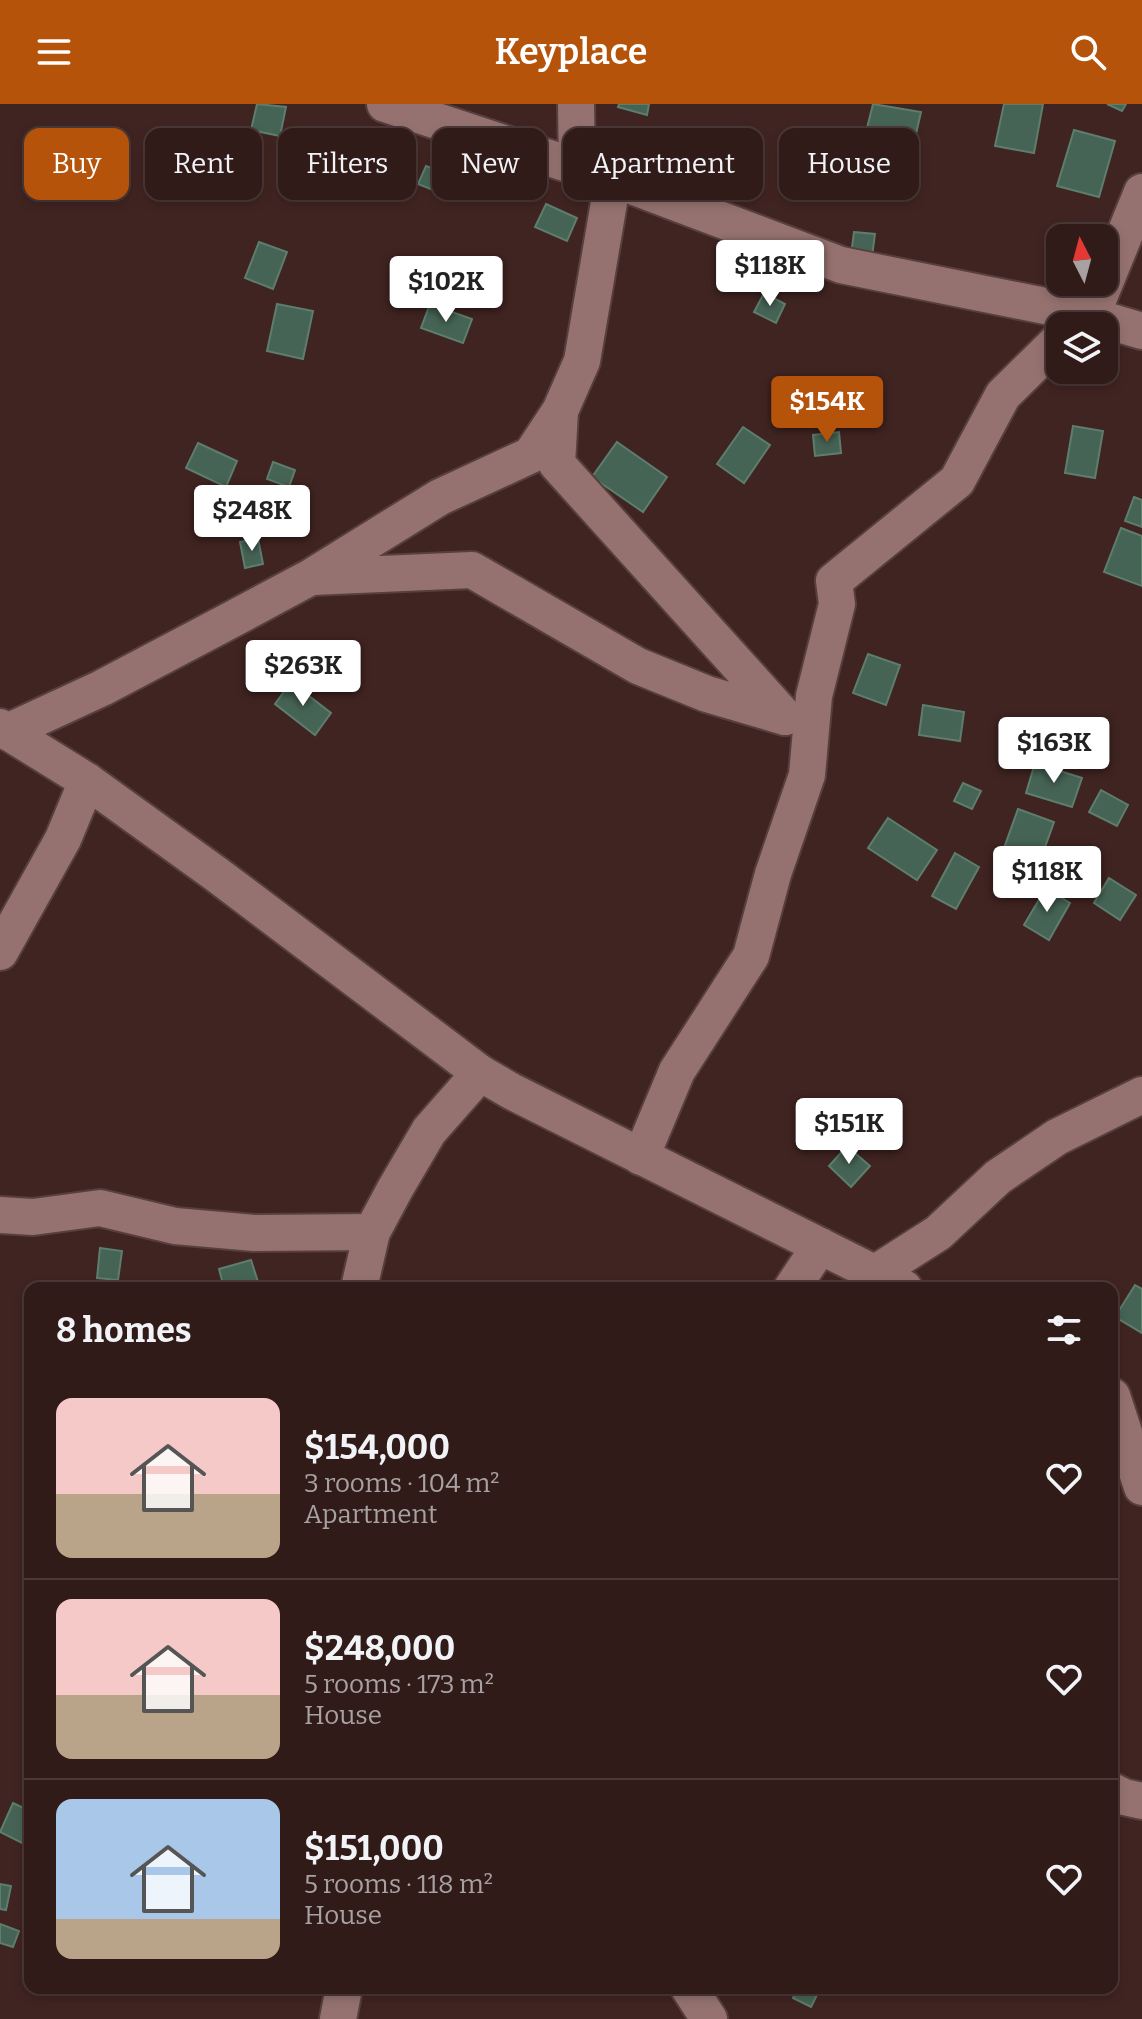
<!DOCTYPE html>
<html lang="en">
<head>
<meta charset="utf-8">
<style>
	:root { --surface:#301b19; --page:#382422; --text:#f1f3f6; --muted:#a8a1a2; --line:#4b3938; --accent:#b45309 }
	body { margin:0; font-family:Bitter,serif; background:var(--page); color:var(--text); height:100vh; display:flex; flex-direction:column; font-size:30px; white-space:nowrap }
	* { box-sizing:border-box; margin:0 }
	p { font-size:26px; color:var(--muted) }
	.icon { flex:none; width:44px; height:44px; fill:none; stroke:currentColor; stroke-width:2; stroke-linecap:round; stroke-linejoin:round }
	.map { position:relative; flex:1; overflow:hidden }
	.details { position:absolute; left:24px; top:1178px; width:1094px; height:712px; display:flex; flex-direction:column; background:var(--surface); border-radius:16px; box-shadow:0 4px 12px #0003,0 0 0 2px var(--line) }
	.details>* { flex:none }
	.hud { position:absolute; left:24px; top:24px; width:1094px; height:72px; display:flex; gap:16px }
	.needle { width:52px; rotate:354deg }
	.tools { position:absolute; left:1046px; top:120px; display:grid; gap:16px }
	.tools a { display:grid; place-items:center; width:72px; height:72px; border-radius:16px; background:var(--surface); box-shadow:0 4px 12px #0003,0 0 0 2px var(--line); font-size:40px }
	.price { position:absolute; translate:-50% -68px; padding:0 18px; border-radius:8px; background:#fff; color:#222; font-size:26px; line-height:52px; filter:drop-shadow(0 2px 4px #0008) }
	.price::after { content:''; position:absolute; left:50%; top:48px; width:24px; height:18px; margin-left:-12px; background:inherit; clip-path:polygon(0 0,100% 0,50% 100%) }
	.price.on { background:var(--accent); color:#fff }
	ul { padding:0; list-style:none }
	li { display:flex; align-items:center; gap:24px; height:200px; padding:0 32px }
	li+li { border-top:2px solid var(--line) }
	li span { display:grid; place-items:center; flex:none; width:224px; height:160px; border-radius:16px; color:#555 }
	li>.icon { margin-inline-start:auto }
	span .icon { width:96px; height:96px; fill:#fffc; stroke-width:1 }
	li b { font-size:34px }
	h2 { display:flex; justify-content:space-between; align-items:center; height:96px; padding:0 32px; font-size:34px }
	.chip { padding:0 28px; border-radius:16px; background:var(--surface); box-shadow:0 4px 12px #0003,0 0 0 2px var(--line); font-size:28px; line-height:72px }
	.chip.on { background:var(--accent); color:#fff }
	header { display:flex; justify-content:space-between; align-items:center; height:104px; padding:0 32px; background:var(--accent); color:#fff; font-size:36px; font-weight:600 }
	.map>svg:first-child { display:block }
	.building { fill:#466455; stroke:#5d7d6d; stroke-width:2 }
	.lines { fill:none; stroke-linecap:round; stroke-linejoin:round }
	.minor-casing { stroke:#573f3e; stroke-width:40 }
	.minor { stroke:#95726f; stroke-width:36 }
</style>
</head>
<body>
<header><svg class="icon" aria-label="menu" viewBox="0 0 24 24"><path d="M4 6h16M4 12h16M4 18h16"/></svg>Keyplace<svg class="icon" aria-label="search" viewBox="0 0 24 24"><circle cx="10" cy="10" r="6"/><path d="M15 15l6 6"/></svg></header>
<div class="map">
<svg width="1142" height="1915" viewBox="0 0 1142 1915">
	<rect width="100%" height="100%" fill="#402421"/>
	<!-- building -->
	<g class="building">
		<polygon points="257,0 286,3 280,32 251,26"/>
		<polygon points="619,0 649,0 647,11 618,3"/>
		<polygon points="873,0 921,8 913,43 865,32"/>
		<polygon points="1004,0 1043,0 1034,49 995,42"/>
		<polygon points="1107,0 1126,0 1122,7"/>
		<polygon points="1074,26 1115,37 1099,93 1057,82"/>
		<polygon points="870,46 898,49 894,81 865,78"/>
		<polygon points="426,62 451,71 443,90 418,80"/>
		<polygon points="546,100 577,114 567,137 535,123"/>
		<polygon points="854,128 875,130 871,160 850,158"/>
		<polygon points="259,138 287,148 273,185 245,174"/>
		<polygon points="438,161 477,170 469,203 430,193"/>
		<polygon points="764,189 785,200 776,219 754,208"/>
		<polygon points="277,200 313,207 303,255 267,247"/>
		<polygon points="430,200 472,215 463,239 421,224"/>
		<polygon points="1073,322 1103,327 1095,374 1065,369"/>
		<polygon points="743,323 770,341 744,379 717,360"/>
		<polygon points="839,328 841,349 815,352 813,331"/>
		<polygon points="617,338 667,373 643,408 592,373"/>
		<polygon points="198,339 237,357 226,383 186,364"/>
		<polygon points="273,358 295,366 289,383 267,375"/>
		<polygon points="1134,393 1142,396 1142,423 1125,417"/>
		<polygon points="1121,424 1142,432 1142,482 1104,468"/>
		<polygon points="258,434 263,460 245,464 240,438"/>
		<polygon points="868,550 900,561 886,601 853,589"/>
		<polygon points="291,578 331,609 315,631 275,600"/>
		<polygon points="923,601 964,608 960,637 919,631"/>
		<polygon points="1035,659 1082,674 1072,703 1026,689"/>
		<polygon points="963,679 981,687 972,705 954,697"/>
		<polygon points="1101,686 1128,701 1117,722 1089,708"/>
		<polygon points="1018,705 1054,718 1035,771 999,758"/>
		<polygon points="888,714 937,746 917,776 868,744"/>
		<polygon points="955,749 979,763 956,805 932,792"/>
		<polygon points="1109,774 1136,791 1120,816 1094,799"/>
		<polygon points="1046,784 1070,799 1049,836 1024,821"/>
		<polygon points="847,1042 870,1062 851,1083 829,1062"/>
		<polygon points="100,1144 122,1147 118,1176 97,1174"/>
		<polygon points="251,1156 260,1184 224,1184 219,1165"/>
		<polygon points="1135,1181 1142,1185 1142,1229 1115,1213"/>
		<polygon points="30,1516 30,1540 23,1539"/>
		<polygon points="13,1699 30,1707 30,1743 0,1728"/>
		<polygon points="0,1780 11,1782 6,1806 0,1805"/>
		<polygon points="0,1820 19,1827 13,1843 0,1839"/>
		<polygon points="798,1884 820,1885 811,1903 793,1894"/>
	</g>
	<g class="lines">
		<defs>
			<g id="minor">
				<polyline points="385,0 613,75 841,161 1085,210 1142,227"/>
				<polyline points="576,0 577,63"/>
				<polyline points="1091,213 1142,88"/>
				<polyline points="560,308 557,360 785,613"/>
				<polyline points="313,473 472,466 638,562 707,590 785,613"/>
				<polyline points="0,623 87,677 216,770 480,969 511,987 904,1184"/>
				<polyline points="7,628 102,584 227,518 311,473 440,393 531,351 560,307 582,257 613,75"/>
				<polyline points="0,848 63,735 87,677"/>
				<polyline points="641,1053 677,967 751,852 773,770 807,671 814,592 837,500 834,477 957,377 1003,291 1060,235"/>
				<polyline points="0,1111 33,1113 100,1104 175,1122 254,1129 372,1128"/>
				<polyline points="874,1170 938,1129 998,1073 1057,1033 1142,991"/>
				<polyline points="359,1184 372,1128 395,1085 429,1027 480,969"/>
				<polyline points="792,1184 820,1142"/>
				<polyline points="1112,1292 1142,1383"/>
				<polyline points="1112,1687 1124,1693 1142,1697"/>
				<polyline points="689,1884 709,1915"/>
				<polyline points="338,1915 344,1884"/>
			</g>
		</defs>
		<!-- minor casing -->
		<use href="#minor" class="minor-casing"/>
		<!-- minor -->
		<use href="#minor" class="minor"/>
	</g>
</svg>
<div class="tools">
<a><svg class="needle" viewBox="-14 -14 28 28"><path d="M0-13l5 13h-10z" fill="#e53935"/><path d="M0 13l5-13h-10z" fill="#a8a1a2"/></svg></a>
<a><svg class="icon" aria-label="layers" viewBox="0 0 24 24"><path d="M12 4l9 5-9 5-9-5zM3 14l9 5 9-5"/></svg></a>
</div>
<b class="price" style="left:770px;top:204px">$118K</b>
<b class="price" style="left:446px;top:220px">$102K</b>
<b class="price on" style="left:827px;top:340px">$154K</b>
<b class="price" style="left:252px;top:449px">$248K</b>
<b class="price" style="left:303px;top:604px">$263K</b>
<b class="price" style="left:1054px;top:681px">$163K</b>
<b class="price" style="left:1047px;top:810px">$118K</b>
<b class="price" style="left:849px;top:1062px">$151K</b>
<div class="hud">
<a class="chip on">Buy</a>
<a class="chip">Rent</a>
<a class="chip">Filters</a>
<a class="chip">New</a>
<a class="chip">Apartment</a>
<a class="chip">House</a>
</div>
<section class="details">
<h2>8 homes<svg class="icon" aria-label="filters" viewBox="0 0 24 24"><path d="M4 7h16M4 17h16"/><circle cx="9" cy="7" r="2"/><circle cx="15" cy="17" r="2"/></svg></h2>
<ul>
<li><span style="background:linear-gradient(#f6c9c9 60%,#b9a48a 0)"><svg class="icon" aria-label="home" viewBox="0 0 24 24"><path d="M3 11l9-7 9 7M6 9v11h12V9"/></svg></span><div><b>$154,000</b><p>3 rooms · 104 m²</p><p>Apartment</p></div><svg class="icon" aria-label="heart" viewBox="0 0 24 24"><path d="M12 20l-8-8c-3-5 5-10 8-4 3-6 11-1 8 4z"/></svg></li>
<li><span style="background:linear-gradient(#f6c9c9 60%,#b9a48a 0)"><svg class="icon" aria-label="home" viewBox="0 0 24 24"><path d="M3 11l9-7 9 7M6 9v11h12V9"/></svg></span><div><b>$248,000</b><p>5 rooms · 173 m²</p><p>House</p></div><svg class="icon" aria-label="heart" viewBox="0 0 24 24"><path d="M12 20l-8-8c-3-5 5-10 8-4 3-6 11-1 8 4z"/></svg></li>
<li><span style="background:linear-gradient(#a9c7e8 75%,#b9a48a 0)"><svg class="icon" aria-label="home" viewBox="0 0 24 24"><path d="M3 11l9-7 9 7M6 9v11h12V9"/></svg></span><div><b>$151,000</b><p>5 rooms · 118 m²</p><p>House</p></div><svg class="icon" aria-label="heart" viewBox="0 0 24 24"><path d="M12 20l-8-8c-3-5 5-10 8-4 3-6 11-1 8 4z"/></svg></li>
</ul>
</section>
</div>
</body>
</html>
